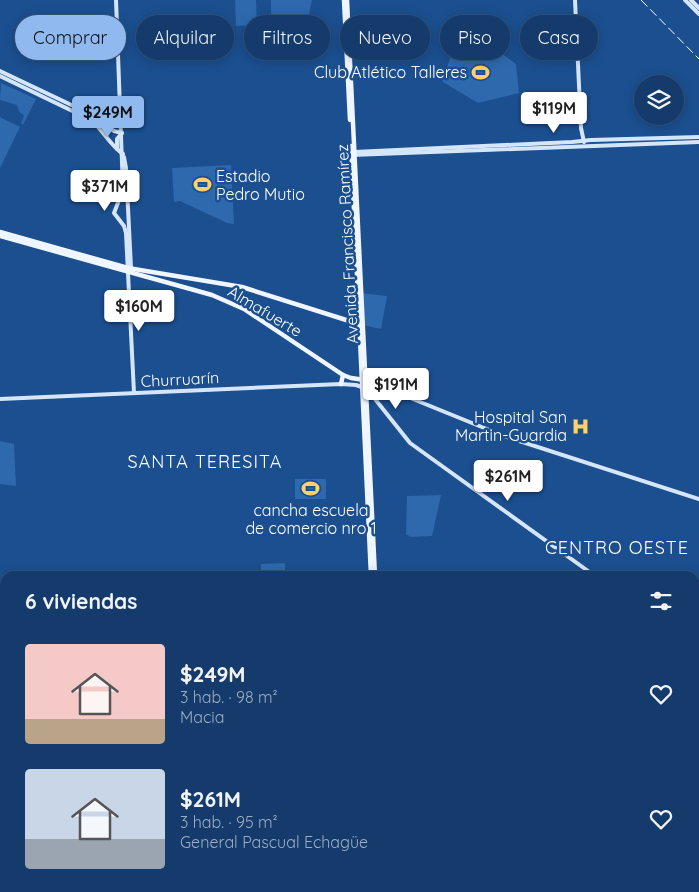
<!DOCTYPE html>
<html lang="es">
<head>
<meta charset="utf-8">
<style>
	:root { --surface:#143b6b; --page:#214673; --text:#f1f3f6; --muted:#9dadc1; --line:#33557e; --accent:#90b9f0 }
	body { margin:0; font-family:Quicksand,sans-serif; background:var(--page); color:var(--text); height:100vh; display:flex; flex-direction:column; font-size:19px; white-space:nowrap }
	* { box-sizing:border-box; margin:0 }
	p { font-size:16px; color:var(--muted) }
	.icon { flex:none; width:28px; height:28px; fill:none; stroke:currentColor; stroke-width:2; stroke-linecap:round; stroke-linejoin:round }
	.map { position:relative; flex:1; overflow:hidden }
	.side { position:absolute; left:0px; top:571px; width:700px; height:321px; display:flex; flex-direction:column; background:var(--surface); border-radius:15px 15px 0 0; box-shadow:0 2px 12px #0003,0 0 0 1px var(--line) }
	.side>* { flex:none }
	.banner { position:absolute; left:15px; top:15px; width:670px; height:45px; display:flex; gap:10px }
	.controls { position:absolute; left:634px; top:75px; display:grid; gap:10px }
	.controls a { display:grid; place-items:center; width:50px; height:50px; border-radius:50%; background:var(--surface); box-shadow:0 2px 12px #0003,0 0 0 1px var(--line); font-size:25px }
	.price { position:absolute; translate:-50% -42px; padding:0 11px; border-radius:5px; background:#fff; color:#222; font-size:16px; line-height:32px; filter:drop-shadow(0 1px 2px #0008) }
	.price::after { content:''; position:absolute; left:50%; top:30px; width:15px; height:11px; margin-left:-8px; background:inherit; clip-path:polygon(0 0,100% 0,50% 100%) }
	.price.current { background:var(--accent); color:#111 }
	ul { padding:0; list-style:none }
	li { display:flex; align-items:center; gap:15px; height:125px; padding:0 25px }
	li span { display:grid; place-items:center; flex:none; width:140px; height:100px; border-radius:5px; color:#555 }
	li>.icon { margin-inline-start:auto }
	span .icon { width:60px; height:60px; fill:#fffc; stroke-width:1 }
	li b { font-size:21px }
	h2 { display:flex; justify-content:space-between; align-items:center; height:60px; padding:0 25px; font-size:21px }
	.chip { padding:0 18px; border-radius:22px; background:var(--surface); box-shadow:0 2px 12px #0003,0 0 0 1px var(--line); font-size:18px; line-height:45px }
	.chip.current { background:var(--accent); color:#111 }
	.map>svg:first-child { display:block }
	.green { fill:#2e69ad }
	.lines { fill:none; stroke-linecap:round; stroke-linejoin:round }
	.secondary { stroke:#d6e6fa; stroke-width:4 }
	.primary { stroke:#f0f6ff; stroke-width:4.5 }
	.rail { stroke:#fff; stroke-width:1; stroke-dasharray:9 4; stroke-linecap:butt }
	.labels { text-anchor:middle; stroke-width:5; stroke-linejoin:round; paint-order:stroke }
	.poi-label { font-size:16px; fill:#fff; stroke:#1b4f8f; text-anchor:end }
	.street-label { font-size:16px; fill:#fff; stroke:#1b4f8f }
	.neighbourhood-label { font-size:18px; letter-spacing:1px; fill:#fff; stroke:#1b4f8f }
</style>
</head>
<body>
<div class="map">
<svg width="699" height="892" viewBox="0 0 699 892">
	<rect width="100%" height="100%" fill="#1b4f8f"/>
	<!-- green -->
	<g class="green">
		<polygon points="235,0 256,0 257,25 236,26"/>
		<polygon points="271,0 312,0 309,15 271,16"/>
		<polygon points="472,32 516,64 519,93 478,103 443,82 442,80 459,35"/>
		<polygon points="1,83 36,99 23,125 21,123 24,115 20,113 17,105 0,100"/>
		<polygon points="0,117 20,127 0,168"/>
		<polygon points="231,165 234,224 227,223 180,201 174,202 172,168"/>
		<polygon points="361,293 387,296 381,329 363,325"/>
		<polygon points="0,441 14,444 16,486 0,484"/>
		<rect x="295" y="479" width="31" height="20"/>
		<polygon points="441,495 432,536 411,537 406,534 407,496"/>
		<polygon points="285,563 285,576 261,576 261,564"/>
	</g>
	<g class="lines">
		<!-- secondary -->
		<g class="secondary">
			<polyline points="116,0 123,190 114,213 124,226 126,233 134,393"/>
			<polyline points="575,0 581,128 584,142"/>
			<polyline points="685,0 699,14"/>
			<polyline points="691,0 699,8"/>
			<polyline points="0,71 82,110 114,131 122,133"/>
			<path d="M0,76L91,120C103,130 110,145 123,154"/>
			<polyline points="117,149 117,139 122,133"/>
			<polyline points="354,152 572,142 591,140 699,137"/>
			<polyline points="352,155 699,142"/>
			<polyline points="124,157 126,168 131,268 130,270"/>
			<polyline points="366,380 504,436 699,499"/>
			<polyline points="0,399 341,384 356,385 367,389 410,443 595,576"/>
			<polyline points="0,635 5,635"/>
			<polyline points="695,645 699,646"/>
			<polyline points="695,708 699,709"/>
			<polyline points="0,855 5,855"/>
		</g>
		<!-- primary -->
		<g class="primary">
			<polyline points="344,0 350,120"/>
			<polyline points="347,0 375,576"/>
			<polyline points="351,146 371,576"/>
			<polyline points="0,232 128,268 242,287 362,325"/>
			<polyline points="0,236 212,295 244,309 343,375 351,378 365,380"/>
			<polyline points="341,384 343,375"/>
			<polyline points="386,888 386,892"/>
			<polyline points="390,888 390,892"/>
		</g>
		<!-- rail -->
		<polyline class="rail" points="641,0 699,59"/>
	</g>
	<!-- icons -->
	<defs>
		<symbol id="stadium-bare" viewBox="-9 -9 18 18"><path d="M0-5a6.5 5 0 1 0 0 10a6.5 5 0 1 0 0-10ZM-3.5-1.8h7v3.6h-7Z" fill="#ffd166" stroke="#1b4f8f" stroke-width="2.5" paint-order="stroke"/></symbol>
		<symbol id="hospital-bare" viewBox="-9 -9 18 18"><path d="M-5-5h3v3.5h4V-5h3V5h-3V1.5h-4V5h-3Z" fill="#ffd166" stroke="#1b4f8f" stroke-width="2.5" paint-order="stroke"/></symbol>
	</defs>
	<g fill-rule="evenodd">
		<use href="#stadium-bare" x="468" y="60" width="25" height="25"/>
		<use href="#stadium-bare" x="190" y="172" width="25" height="25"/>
		<use href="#hospital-bare" x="568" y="414" width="25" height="25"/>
		<use href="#stadium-bare" x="298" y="476" width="25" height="25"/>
	</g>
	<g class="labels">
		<!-- poi labels -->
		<g class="poi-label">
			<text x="467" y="78">Club Atlético Talleres</text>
			<text x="216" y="182" text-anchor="start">Estadio<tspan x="216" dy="18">Pedro Mutio</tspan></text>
			<text x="567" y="423">Hospital San<tspan x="567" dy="18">Martin-Guardia</tspan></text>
			<text x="311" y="516" text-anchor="middle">cancha escuela<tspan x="311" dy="18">de comercio nro 1</tspan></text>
		</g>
		<!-- street labels -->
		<g class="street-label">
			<text transform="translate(347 244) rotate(-93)" y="6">Avenida Francisco Ramírez</text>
			<text transform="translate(265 311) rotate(31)" y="6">Almafuerte</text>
			<text transform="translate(180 379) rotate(-3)" y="6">Churruarín</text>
		</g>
		<!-- neighbourhood labels -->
		<g class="neighbourhood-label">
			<text x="205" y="468">SANTA TERESITA</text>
			<text x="617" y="554">CENTRO OESTE</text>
		</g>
	</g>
</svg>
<div class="controls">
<a><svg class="icon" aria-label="layers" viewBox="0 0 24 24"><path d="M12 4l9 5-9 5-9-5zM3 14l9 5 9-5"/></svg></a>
</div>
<b class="price" style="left:554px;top:134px">$119M</b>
<b class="price current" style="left:108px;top:138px">$249M</b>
<b class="price" style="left:105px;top:212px">$371M</b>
<b class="price" style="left:139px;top:332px">$160M</b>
<b class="price" style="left:396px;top:410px">$191M</b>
<b class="price" style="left:508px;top:502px">$261M</b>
<div class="banner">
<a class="chip current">Comprar</a>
<a class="chip">Alquilar</a>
<a class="chip">Filtros</a>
<a class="chip">Nuevo</a>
<a class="chip">Piso</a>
<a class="chip">Casa</a>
</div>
<section class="side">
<h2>6 viviendas<svg class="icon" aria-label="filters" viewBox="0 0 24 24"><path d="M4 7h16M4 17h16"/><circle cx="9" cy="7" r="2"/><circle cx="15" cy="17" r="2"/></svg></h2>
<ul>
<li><span style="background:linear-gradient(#f6c9c9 75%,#b9a48a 0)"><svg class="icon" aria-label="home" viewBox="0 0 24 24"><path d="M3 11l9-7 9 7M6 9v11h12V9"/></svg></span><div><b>$249M</b><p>3 hab. · 98 m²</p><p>Macia</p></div><svg class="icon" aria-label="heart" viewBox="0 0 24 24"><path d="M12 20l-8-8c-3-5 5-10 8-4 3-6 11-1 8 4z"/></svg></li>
<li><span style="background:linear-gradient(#c9d6e8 70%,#9aa5b1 0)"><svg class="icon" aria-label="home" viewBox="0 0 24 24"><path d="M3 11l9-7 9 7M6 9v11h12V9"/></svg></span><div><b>$261M</b><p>3 hab. · 95 m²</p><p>General Pascual Echagüe</p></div><svg class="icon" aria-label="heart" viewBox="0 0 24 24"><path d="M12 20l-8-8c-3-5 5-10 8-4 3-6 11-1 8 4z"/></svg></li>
</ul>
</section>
</div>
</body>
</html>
